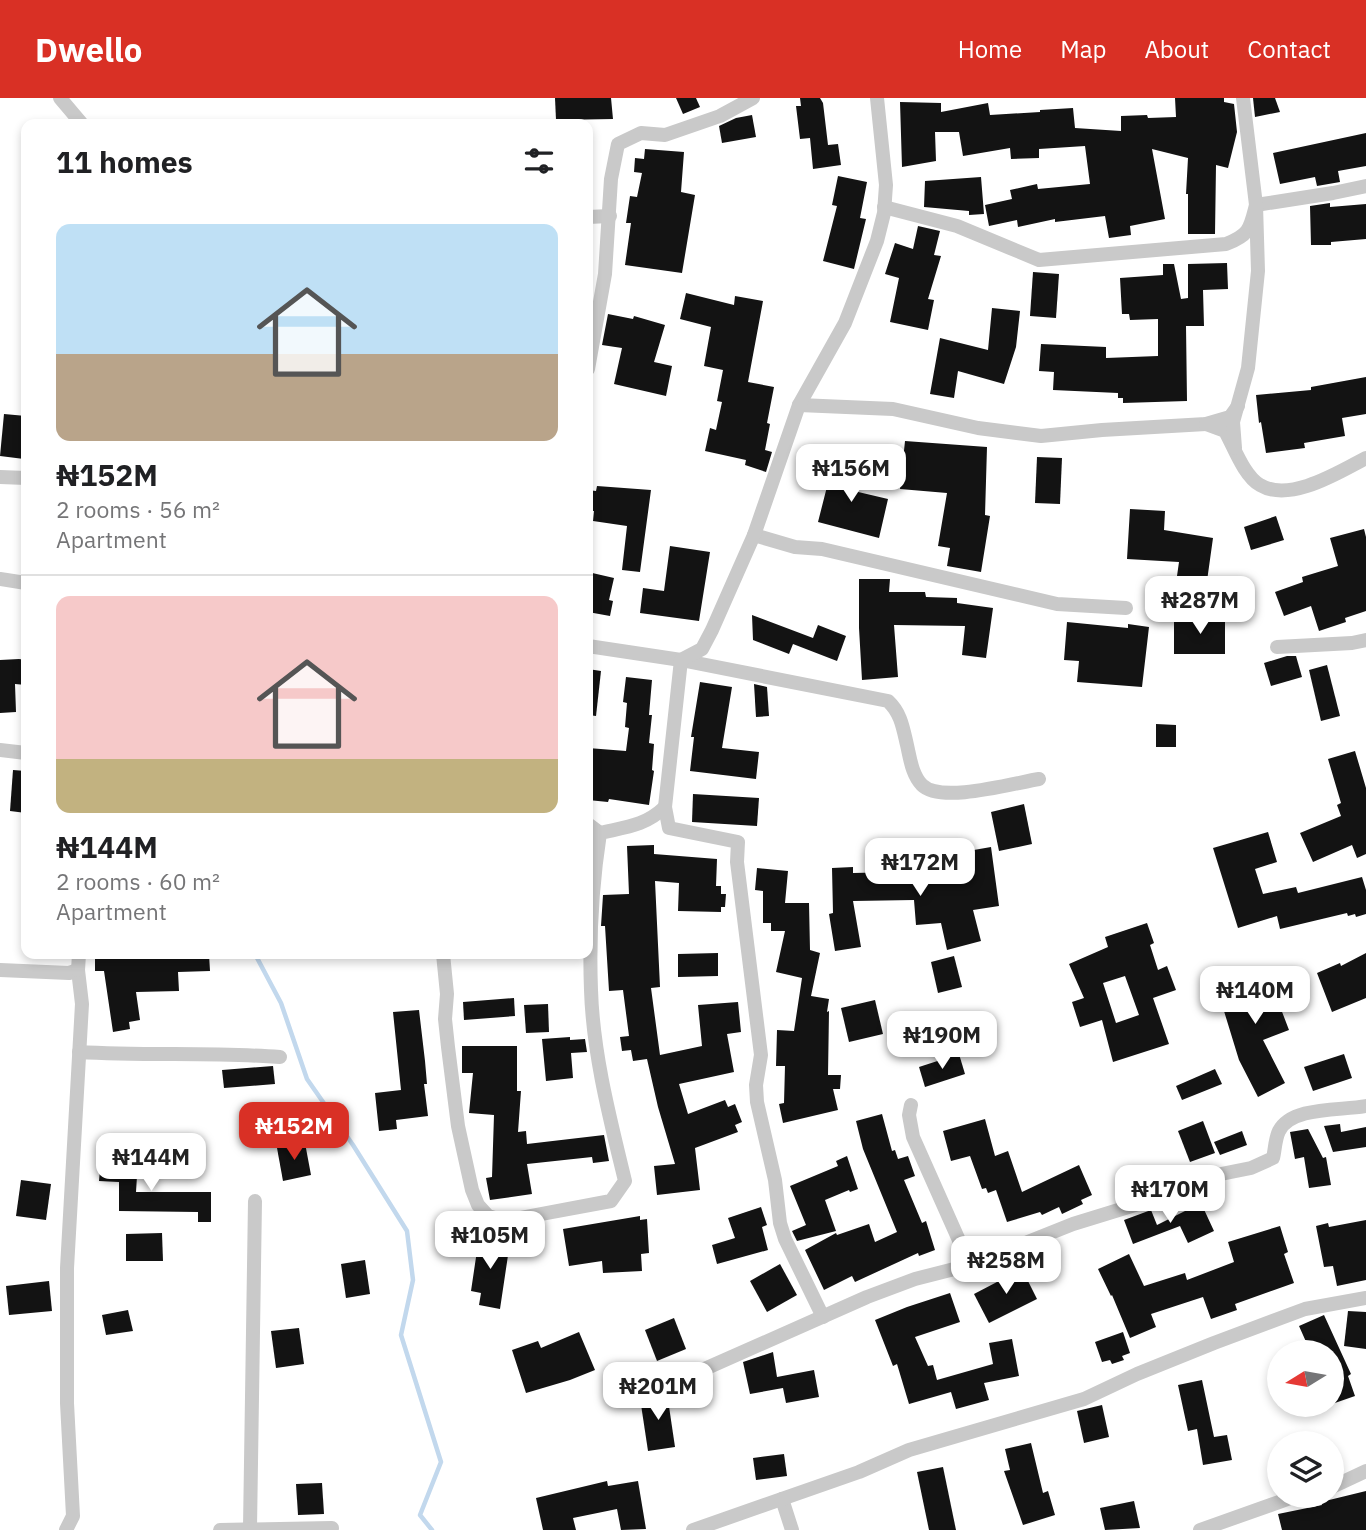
<!DOCTYPE html>
<html lang="en">
<head>
<meta charset="utf-8">
<style>
	:root { --surface:#fff; --page:#f6f6f6; --text:#202124; --muted:#757577; --line:#e0e0e0; --accent:#d93025 }
	body { margin:0; font-family:"IBM Plex Sans",sans-serif; background:var(--page); color:var(--text); height:100vh; display:flex; flex-direction:column; font-size:26px; white-space:nowrap }
	* { box-sizing:border-box; margin:0 }
	p { font-size:23px; color:var(--muted) }
	.icon { flex:none; width:38px; height:38px; fill:none; stroke:currentColor; stroke-width:2; stroke-linecap:round; stroke-linejoin:round }
	.map { position:relative; flex:1; overflow:hidden }
	.side { position:absolute; left:21px; top:21px; width:572px; height:840px; display:flex; flex-direction:column; background:var(--surface); border-radius:14px; box-shadow:0 4px 10px #0003 }
	.side>* { flex:none }
	.needle { width:46px; rotate:259deg }
	.fabs { position:absolute; left:1267px; top:1242px; display:grid; gap:14px }
	.fabs a { display:grid; place-items:center; width:77px; height:77px; border-radius:50%; background:var(--surface); box-shadow:0 4px 10px #0003; font-size:35px }
	.price { position:absolute; translate:-50% -60px; padding:0 16px; border-radius:14px; background:#fff; color:#222; font-size:23px; line-height:46px; filter:drop-shadow(0 2px 4px #0008) }
	.price::after { content:''; position:absolute; left:50%; top:42px; width:21px; height:16px; margin-left:-10px; background:inherit; clip-path:polygon(0 0,100% 0,50% 100%) }
	.price.current { background:var(--accent); color:#fff }
	ul { padding:0; list-style:none }
	li { display:grid; align-content:center; gap:14px; height:371px; padding:0 35px }
	li+li { border-top:2px solid var(--line) }
	li span { display:grid; place-items:center; height:217px; border-radius:14px; color:#555 }
	li>.icon { margin-inline-start:auto }
	span .icon { width:126px; height:126px; fill:#fffc; stroke-width:1 }
	li b { font-size:30px }
	h2 { display:flex; justify-content:space-between; align-items:center; height:84px; padding:0 35px; font-size:30px }
	header { display:flex; align-items:center; gap:42px; box-sizing:border-box; height:98px; padding:0 35px; background:var(--accent); color:#fff }
	header strong { font-size:33px }
	nav { display:flex; gap:38px; margin-inline-start:auto; font-size:24px }
	.map>svg:first-child { display:block }
	.lines { fill:none; stroke-linecap:round; stroke-linejoin:round }
	.stream { stroke:#c2d8ed; stroke-width:4.5 }
	.building { fill:#131313; fill-rule:evenodd }
	.minor { stroke:#c9c9c9; stroke-width:14 }
</style>
</head>
<body>
<header>
<strong>Dwello</strong>
<nav><a>Home</a><a>Map</a><a>About</a><a>Contact</a></nav>
</header>
<div class="map">
<svg width="1366" height="1432" viewBox="0 0 1366 1432">
	<rect width="100%" height="100%" fill="#fff"/>
	<g class="lines">
		<!-- stream -->
		<polyline class="stream" points="255,856 281,905 307,981 353,1047 407,1133 413,1182 401,1237 441,1364 420,1417 432,1432"/>
	</g>
	<!-- building -->
	<g class="building">
		<polygon points="555,0 611,0 613,21 556,22"/>
		<polygon points="676,0 696,0 700,9 683,16"/>
		<polygon points="800,0 820,0 823,5 828,47 838,46 841,67 813,71 810,40 800,41 796,8 801,8"/>
		<polygon points="1175,0 1224,0 1224,4 1234,6 1237,34 1228,70 1216,67 1215,136 1188,136 1188,96 1186,96 1188,60 1152,51 1165,121 1130,128 1131,137 1109,140 1105,118 1055,124 1055,121 1018,129 1017,122 989,128 985,107 1012,101 1010,92 1037,86 1038,91 1090,86 1085,48 1039,51 1039,60 1011,61 1010,50 963,58 959,34 935,34 936,63 902,69 900,4 941,5 941,14 988,5 990,17 1040,14 1040,12 1073,10 1075,30 1121,33 1121,18 1147,17 1148,20 1176,19"/>
		<polygon points="1253,0 1275,0 1280,14 1255,19"/>
		<polygon points="752,17 756,39 722,45 719,28 736,20"/>
		<polygon points="1366,35 1366,68 1338,73 1340,84 1317,88 1315,79 1280,86 1273,55"/>
		<polygon points="645,51 684,54 681,94 695,97 682,175 625,167 631,125 626,125 630,98 637,99 642,75 634,74 635,60 644,61"/>
		<polygon points="838,78 867,84 860,120 866,121 854,171 823,163 837,108 832,107"/>
		<polygon points="981,79 984,116 969,117 969,113 924,109 925,83"/>
		<polygon points="1330,105 1330,109 1366,106 1366,141 1331,144 1331,147 1311,147 1310,108"/>
		<polygon points="918,128 940,133 934,157 941,158 928,201 934,202 928,232 890,224 899,180 885,176 895,145 913,151"/>
		<polygon points="1227,165 1228,191 1203,192 1204,228 1186,228 1187,303 1123,305 1123,300 1118,300 1118,295 1053,292 1054,274 1039,273 1041,246 1106,249 1106,260 1158,258 1158,221 1130,222 1129,216 1122,216 1120,180 1163,177 1163,166 1174,166 1181,201 1188,200 1188,166"/>
		<polygon points="1033,174 1059,176 1056,220 1030,218"/>
		<polygon points="686,195 734,207 735,198 763,203 748,284 774,289 767,325 770,326 765,352 772,354 766,374 745,367 746,362 705,353 710,330 716,332 722,304 717,303 723,272 704,268 711,229 680,221"/>
		<polygon points="992,210 1020,213 1016,249 1004,286 958,273 954,300 930,296 940,240 988,252"/>
		<polygon points="608,216 633,221 634,218 665,227 654,264 672,268 666,298 614,286 622,250 602,247"/>
		<polygon points="1366,279 1366,316 1342,320 1345,338 1304,345 1305,350 1266,355 1261,324 1259,325 1256,297 1311,292 1311,289"/>
		<polygon points="4,316 26,318 24,361 0,358"/>
		<polygon points="905,343 987,349 985,417 990,418 981,474 947,468 950,450 938,448 947,395 900,391"/>
		<polygon points="1037,359 1062,360 1060,406 1035,405"/>
		<polygon points="833,365 859,372 854,393 888,401 879,440 818,424"/>
		<polygon points="597,388 651,392 640,474 622,472 627,428 593,423 594,413 588,413 588,392 596,393"/>
		<polygon points="1130,411 1165,413 1164,432 1213,440 1207,483 1177,478 1179,464 1127,461"/>
		<polygon points="1276,418 1284,442 1251,452 1244,429"/>
		<polygon points="1364,431 1366,439 1366,513 1345,520 1346,524 1319,533 1311,508 1284,518 1275,494 1303,484 1302,479 1338,468 1330,440"/>
		<polygon points="670,448 710,454 699,523 640,515 643,490 664,493"/>
		<polygon points="588,474 614,480 609,502 613,503 610,518 588,514"/>
		<polygon points="859,481 890,481 889,494 925,494 926,499 957,500 957,505 993,510 986,560 962,557 965,528 894,527 898,579 862,582 859,530"/>
		<polygon points="752,517 813,540 818,527 846,538 837,563 793,546 789,556 753,542"/>
		<polygon points="1225,520 1225,556 1174,556 1174,521"/>
		<polygon points="1067,524 1128,530 1128,526 1149,529 1142,589 1077,584 1079,563 1064,562"/>
		<polygon points="1287,558 1296,558 1302,579 1271,588 1264,565"/>
		<polygon points="19,561 26,562 26,587 15,586 16,614 0,615 0,562"/>
		<polygon points="1327,567 1340,618 1321,623 1309,572"/>
		<polygon points="588,571 601,573 596,618 588,617"/>
		<polygon points="626,579 652,582 649,617 652,617 649,645 654,646 652,672 654,673 649,707 609,701 608,704 588,702 588,650 626,653 629,630 625,629 627,605 623,604"/>
		<polygon points="700,584 732,589 722,650 759,654 756,681 690,673 694,639 691,639"/>
		<polygon points="754,586 767,589 769,618 756,619"/>
		<polygon points="1156,626 1176,627 1176,649 1156,649"/>
		<polygon points="1355,653 1366,690 1366,756 1357,760 1352,747 1313,764 1300,735 1341,718 1337,707 1341,705 1328,661"/>
		<polygon points="13,672 26,673 26,715 10,713"/>
		<polygon points="693,696 759,700 757,728 692,724"/>
		<polygon points="1024,706 1032,746 999,753 991,714"/>
		<polygon points="1268,734 1277,764 1255,771 1263,796 1296,789 1298,795 1362,779 1366,792 1366,816 1356,819 1355,816 1348,818 1347,815 1280,831 1277,818 1238,830 1213,750"/>
		<polygon points="654,747 654,756 717,761 716,788 721,788 721,796 726,796 725,809 721,809 721,814 678,813 679,785 655,783 660,889 651,890 660,957 702,948 698,907 738,904 741,934 727,936 734,974 679,986 688,1016 725,1002 728,1009 735,1006 742,1024 735,1027 738,1034 695,1050 700,1092 657,1097 654,1068 675,1066 658,1009 647,961 633,963 631,952 622,953 620,939 629,938 623,892 609,893 605,828 601,828 603,797 629,796 627,748"/>
		<polygon points="991,749 999,808 973,812 981,843 947,852 941,825 916,827 914,802 853,803 861,849 835,853 829,816 833,815 832,770 853,769 853,775 897,774 897,783 935,781 949,779 945,757"/>
		<polygon points="757,770 788,773 785,805 809,805 810,852 820,855 811,898 829,901 827,914 829,913 828,977 841,977 840,991 833,991 838,1012 783,1025 779,1006 784,1005 785,968 776,968 777,932 794,933 802,880 776,874 785,833 771,833 771,825 763,825 763,793 755,792"/>
		<path d="M1147,825L1154,845L1150,847L1158,872L1167,868L1176,892L1153,900L1169,946L1113,964L1102,922L1080,929L1072,904L1084,900L1069,866L1108,849L1105,839ZM1125,878L1139,917L1116,925L1103,885Z"/>
		<polygon points="718,855 718,878 678,879 678,856"/>
		<polygon points="1366,855 1366,900 1332,914 1317,875 1340,865 1341,868"/>
		<polygon points="95,856 209,856 210,873 178,874 179,893 136,894 140,922 129,924 130,931 113,934 104,873 95,873"/>
		<polygon points="954,858 962,889 938,895 931,864"/>
		<polygon points="1271,872 1280,896 1276,898 1289,932 1263,942 1285,985 1258,999 1239,962 1216,887 1239,879 1240,884"/>
		<polygon points="514,900 515,918 464,922 463,904"/>
		<polygon points="875,902 883,936 849,944 841,910"/>
		<polygon points="548,906 549,934 526,935 524,907"/>
		<polygon points="419,912 425,963 427,986 424,986 428,1018 396,1022 397,1031 379,1033 375,995 401,992 393,914"/>
		<polygon points="570,939 570,942 585,941 587,954 571,955 573,980 546,983 542,941"/>
		<polygon points="462,948 517,948 517,993 521,993 518,1034 526,1033 527,1046 604,1037 609,1063 593,1065 592,1059 527,1066 532,1096 490,1102 486,1080 492,1079 494,1017 469,1015 473,975 462,975"/>
		<polygon points="959,956 965,976 925,989 919,969"/>
		<polygon points="1344,956 1352,980 1313,993 1304,969"/>
		<polygon points="273,968 275,986 224,990 222,972"/>
		<polygon points="1215,971 1222,986 1182,1002 1176,988"/>
		<polygon points="882,1016 892,1053 895,1052 898,1061 908,1058 915,1078 904,1082 922,1125 926,1123 935,1152 919,1158 918,1155 855,1184 852,1178 824,1192 805,1152 836,1135 837,1137 869,1126 875,1144 897,1134 863,1051 856,1023"/>
		<polygon points="985,1021 995,1058 1008,1053 1022,1094 1079,1067 1092,1097 1081,1102 1083,1106 1062,1116 1059,1109 1042,1117 1040,1114 1007,1124 996,1092 988,1095 986,1090 982,1091 970,1058 951,1063 943,1033"/>
		<polygon points="1203,1023 1215,1055 1190,1064 1178,1033"/>
		<polygon points="1340,1026 1341,1034 1366,1029 1366,1049 1333,1054 1324,1028"/>
		<polygon points="1308,1031 1323,1060 1326,1059 1331,1087 1309,1090 1304,1059 1295,1061 1290,1034"/>
		<polygon points="1242,1033 1247,1047 1220,1057 1214,1044"/>
		<polygon points="305,1045 311,1077 283,1083 277,1050"/>
		<polygon points="847,1058 858,1091 850,1094 849,1092 825,1102 836,1133 797,1143 792,1133 806,1127 790,1088 838,1068 836,1063"/>
		<polygon points="101,1060 138,1062 136,1094 211,1094 211,1124 198,1124 198,1114 119,1113 119,1084 99,1083"/>
		<polygon points="21,1082 51,1086 46,1122 16,1118"/>
		<polygon points="1201,1105 1214,1133 1188,1145 1180,1128 1133,1146 1124,1122 1151,1112 1157,1127"/>
		<polygon points="761,1109 767,1127 762,1129 768,1152 717,1166 712,1147 735,1140 728,1120"/>
		<polygon points="640,1118 640,1122 647,1121 649,1155 641,1156 642,1173 603,1175 602,1163 569,1168 563,1131"/>
		<polygon points="1366,1122 1366,1182 1337,1188 1333,1168 1324,1169 1316,1128 1328,1125 1329,1129"/>
		<polygon points="1280,1128 1288,1154 1284,1156 1294,1185 1235,1206 1237,1212 1211,1221 1203,1199 1151,1216 1156,1229 1130,1240 1112,1197 1111,1198 1098,1171 1129,1156 1144,1188 1185,1175 1187,1182 1234,1164 1228,1144"/>
		<polygon points="162,1135 163,1163 126,1163 126,1136"/>
		<polygon points="479,1139 510,1144 500,1211 479,1207 481,1195 471,1193"/>
		<polygon points="365,1162 370,1196 346,1200 341,1166"/>
		<polygon points="780,1166 797,1197 767,1214 750,1183"/>
		<polygon points="1022,1171 1037,1201 989,1225 974,1196"/>
		<polygon points="49,1183 52,1213 9,1217 6,1188"/>
		<polygon points="950,1195 960,1224 915,1239 928,1268 933,1267 937,1282 993,1266 989,1245 1012,1241 1019,1278 984,1285 989,1302 956,1311 951,1294 909,1306 897,1266 893,1268 875,1222 907,1209"/>
		<polygon points="128,1212 133,1233 106,1237 102,1217"/>
		<polygon points="1348,1213 1366,1214 1366,1251 1344,1248"/>
		<polygon points="1324,1217 1351,1276 1348,1278 1355,1298 1332,1306 1332,1255 1311,1255 1299,1228"/>
		<polygon points="674,1220 686,1251 657,1263 645,1232"/>
		<polygon points="299,1230 304,1266 276,1270 271,1233"/>
		<polygon points="579,1234 595,1272 570,1282 526,1295 512,1252 538,1243 541,1250"/>
		<polygon points="1123,1234 1130,1255 1122,1258 1124,1262 1112,1266 1110,1262 1102,1264 1095,1244"/>
		<polygon points="773,1254 777,1279 814,1272 819,1299 786,1305 783,1290 750,1296 743,1264"/>
		<polygon points="1202,1282 1214,1339 1227,1337 1232,1362 1203,1367 1197,1331 1188,1333 1178,1287"/>
		<polygon points="667,1295 675,1349 648,1353 640,1300"/>
		<polygon points="1102,1307 1109,1339 1084,1345 1077,1313"/>
		<polygon points="1031,1345 1043,1395 1048,1393 1055,1417 1023,1427 1004,1373 1010,1372 1005,1351"/>
		<polygon points="784,1356 787,1378 756,1382 753,1360"/>
		<polygon points="943,1369 956,1432 929,1432 917,1374"/>
		<polygon points="607,1383 608,1388 638,1383 646,1431 621,1432 617,1411 573,1420 576,1432 543,1432 536,1400"/>
		<polygon points="322,1385 324,1416 298,1417 296,1386"/>
		<polygon points="1366,1393 1366,1432 1282,1432 1278,1416 1322,1407 1321,1404"/>
		<polygon points="1134,1403 1140,1430 1105,1432 1100,1410"/>
	</g>
	<g class="lines">
		<!-- minor -->
		<g class="minor">
			<polyline points="60,0 82,26"/>
			<path d="M884,109L957,128L1039,162L1226,146C1250,137 1250,130 1256,107L1333,95L1366,88"/>
			<polyline points="588,119 610,118"/>
			<polyline points="588,271 605,176 611,81 618,46 641,35 665,37 720,18 753,0"/>
			<polyline points="799,307 893,311 978,330 1041,338 1102,332 1206,326 1230,319 1238,308"/>
			<path d="M1206,326L1225,333C1234,349 1244,378 1260,387C1290,405 1339,374 1366,360"/>
			<polyline points="1235,350 1233,324 1248,270 1258,173 1256,107 1243,0"/>
			<polyline points="0,379 26,380"/>
			<polyline points="754,437 795,449 822,451 1057,506 1126,510"/>
			<polyline points="0,481 26,485"/>
			<path d="M588,548L681,562L888,603C901,615 903,630 907,647C910,660 912,677 922,687C941,706 1014,685 1039,681"/>
			<polyline points="1277,549 1352,545 1366,542"/>
			<polyline points="0,652 26,655"/>
			<polyline points="588,726 600,735"/>
			<path d="M443,856L447,896L445,921L448,949L458,1028L472,1092L478,1107L488,1118L504,1123L611,1103L625,1083C610,1021 593,956 591,892C589,840 592,787 600,735C626,729 645,728 665,709"/>
			<polyline points="0,872 69,875 78,872 82,906 67,1170 67,1305 73,1418 66,1432"/>
			<polyline points="78,872 79,856"/>
			<path d="M79,954C146,958 213,954 280,959"/>
			<polyline points="911,1007 909,1017 913,1039 970,1167"/>
			<polyline points="823,1219 785,1141 780,1125 775,1082 757,1004 756,987 761,957 737,764 738,744 669,730 665,709 681,562 702,551 712,532 754,437 799,307 845,225 877,143 884,115 886,87 877,0"/>
			<path d="M641,1291L682,1281L867,1199L915,1181L970,1167L1073,1126L1151,1102L1211,1078L1251,1070L1273,1060C1275,1052 1275,1041 1279,1033C1292,1008 1341,1013 1366,1008"/>
			<polyline points="1332,1389 1366,1373"/>
			<polyline points="782,1401 792,1432"/>
			<polyline points="250,1430 255,1103"/>
			<polyline points="220,1432 332,1430"/>
			<polyline points="693,1432 859,1374 909,1352 1084,1301 1137,1276 1214,1245 1305,1211 1366,1200"/>
			<polyline points="1200,1432 1296,1398"/>
		</g>
	</g>
</svg>
<div class="fabs">
<a><svg class="needle" viewBox="-14 -14 28 28"><path d="M0-13l5 13h-10z" fill="#e53935"/><path d="M0 13l5-13h-10z" fill="#757577"/></svg></a>
<a><svg class="icon" aria-label="layers" viewBox="0 0 24 24"><path d="M12 4l9 5-9 5-9-5zM3 14l9 5 9-5"/></svg></a>
</div>
<b class="price" style="left:851px;top:406px">₦156M</b>
<b class="price" style="left:1200px;top:538px">₦287M</b>
<b class="price" style="left:920px;top:800px">₦172M</b>
<b class="price" style="left:1255px;top:928px">₦140M</b>
<b class="price" style="left:942px;top:973px">₦190M</b>
<b class="price current" style="left:294px;top:1064px">₦152M</b>
<b class="price" style="left:151px;top:1095px">₦144M</b>
<b class="price" style="left:1170px;top:1127px">₦170M</b>
<b class="price" style="left:490px;top:1173px">₦105M</b>
<b class="price" style="left:1006px;top:1198px">₦258M</b>
<b class="price" style="left:658px;top:1324px">₦201M</b>
<section class="side">
<h2>11 homes<svg class="icon" aria-label="filters" viewBox="0 0 24 24"><path d="M4 7h16M4 17h16"/><circle cx="9" cy="7" r="2"/><circle cx="15" cy="17" r="2"/></svg></h2>
<ul>
<li><span style="background:linear-gradient(#bfe0f5 60%,#b9a48a 0)"><svg class="icon" aria-label="home" viewBox="0 0 24 24"><path d="M3 11l9-7 9 7M6 9v11h12V9"/></svg></span><div><b>₦152M</b><p>2 rooms · 56 m²</p><p>Apartment</p></div></li>
<li><span style="background:linear-gradient(#f6c9c9 75%,#c2b280 0)"><svg class="icon" aria-label="home" viewBox="0 0 24 24"><path d="M3 11l9-7 9 7M6 9v11h12V9"/></svg></span><div><b>₦144M</b><p>2 rooms · 60 m²</p><p>Apartment</p></div></li>
</ul>
</section>
</div>
</body>
</html>
